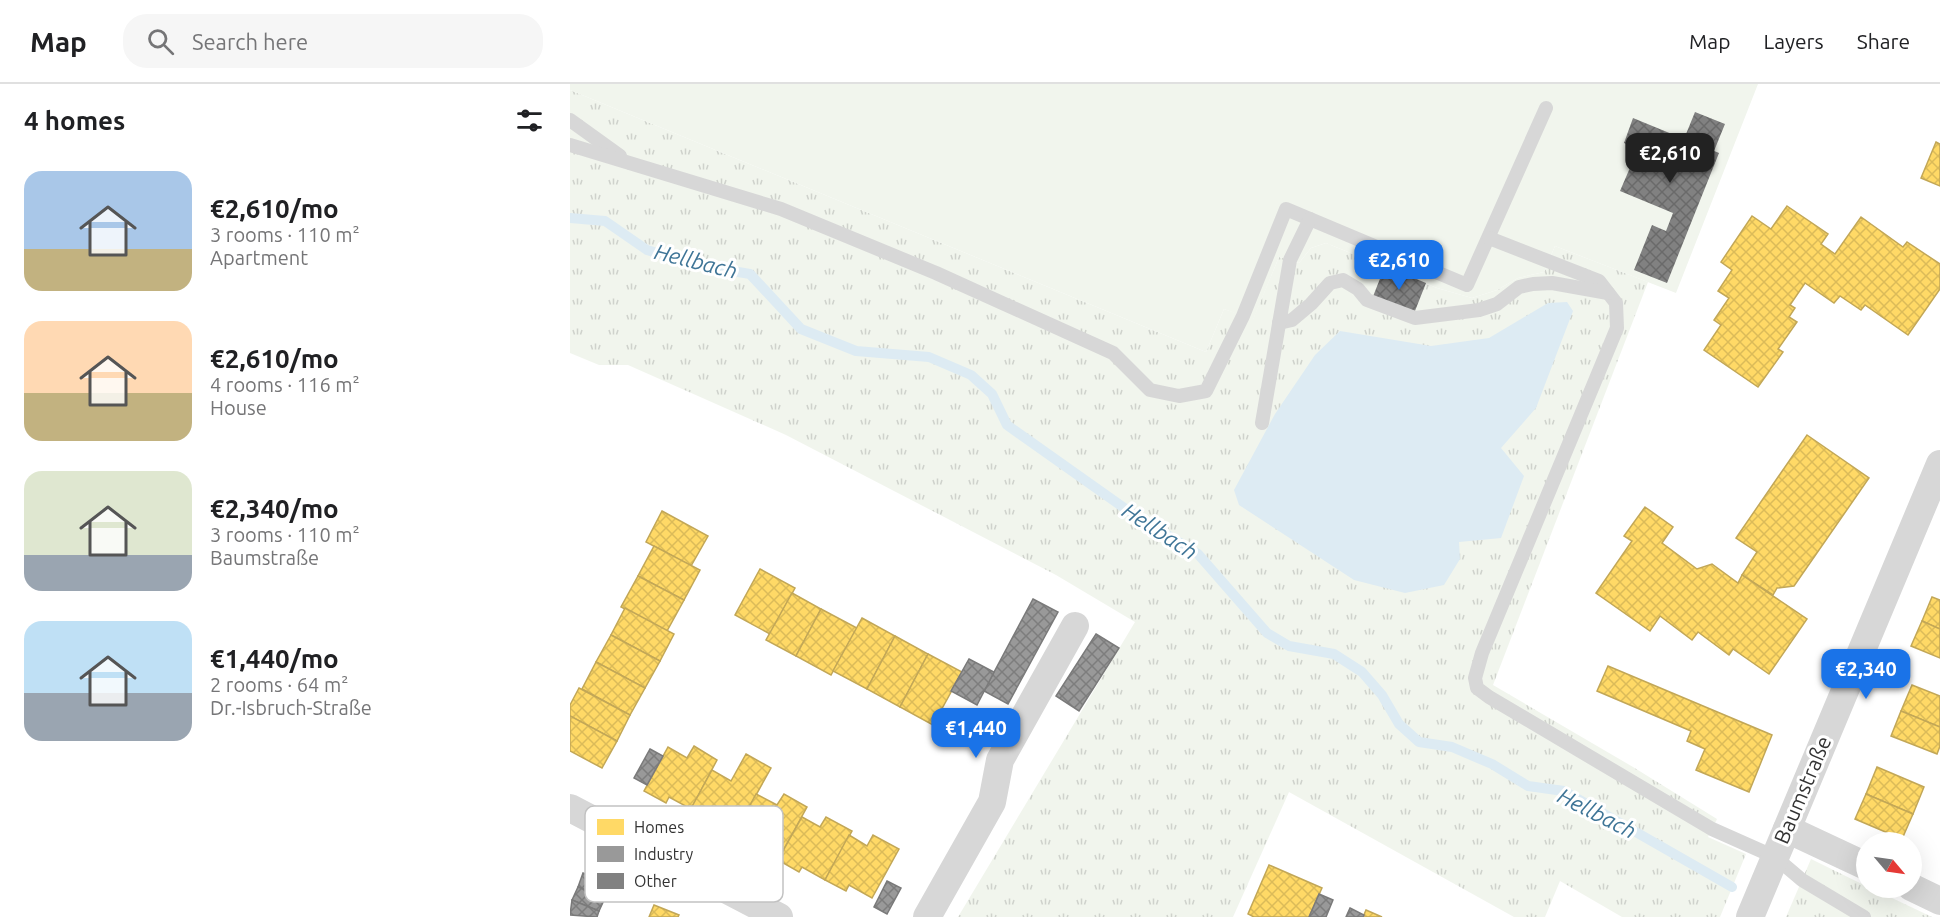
<!DOCTYPE html>
<html lang="en">
<head>
<meta charset="utf-8">
<style>
	:root { --surface:#fff; --page:#f6f6f6; --text:#202124; --muted:#757577; --line:#e0e0e0; --accent:#1a73e8 }
	body { margin:0; font-family:Ubuntu,sans-serif; background:var(--page); color:var(--text); height:100vh; display:flex; flex-direction:column; font-size:22px; white-space:nowrap }
	* { box-sizing:border-box; margin:0 }
	p { font-size:20px; color:var(--muted) }
	.icon { flex:none; width:33px; height:33px; fill:none; stroke:currentColor; stroke-width:2; stroke-linecap:round; stroke-linejoin:round }
	.map { position:relative; flex:1; overflow:hidden }
	.panel { display:flex; flex-direction:column; background:var(--surface); width:570px }
	.panel>* { flex:none }
	.needle { width:39px; rotate:119deg }
	.fabs { position:absolute; left:1286px; top:748px; display:grid; gap:12px }
	.fabs a { display:grid; place-items:center; width:66px; height:66px; border-radius:50%; background:var(--surface); box-shadow:0 6px 24px #0002; font-size:30px }
	.price { position:absolute; translate:-50% -51px; padding:0 14px; border-radius:12px; background:var(--accent); color:#fff; font-size:20px; line-height:39px; filter:drop-shadow(0 2px 3px #0008) }
	.price::after { content:''; position:absolute; left:50%; top:36px; width:18px; height:14px; margin-left:-9px; background:inherit; clip-path:polygon(0 0,100% 0,50% 100%) }
	.price.on { background:#222; color:#fff }
	ul { padding:0; list-style:none }
	li { display:flex; align-items:center; gap:18px; height:150px; padding:0 24px }
	li span { display:grid; place-items:center; flex:none; width:168px; height:120px; border-radius:18px; color:#555 }
	li>.icon { margin-inline-start:auto }
	span .icon { width:72px; height:72px; fill:#fffc; stroke-width:1 }
	li b { font-size:26px }
	h2 { display:flex; justify-content:space-between; align-items:center; height:72px; padding:0 24px; font-size:26px }
	header { display:flex; align-items:center; gap:36px; box-sizing:border-box; height:84px; padding:0 30px; background:var(--surface); border-bottom:2px solid var(--line) }
	header strong { font-size:28px }
	nav { display:flex; gap:33px; margin-inline-start:auto; font-size:21px }
	.search { width:420px; height:54px; background:var(--page); display:flex; align-items:center; gap:15px; box-sizing:border-box; padding:0 21px; border-radius:24px; color:var(--muted); font-size:22px }
	main { display:flex; flex:1; min-height:0 }
	.map>svg:first-child { display:block }
	.grass { fill:url(#grass-tufts) }
	.garden { fill:#f1f5ed }
	.water { fill:#ddebf3 }
	.homes { fill:url(#homes-cross-hatch); stroke:#c2a757; stroke-width:1.5 }
	.industry { fill:url(#industry-cross-hatch); stroke:#7a7a7a; stroke-width:1.5 }
	.lines { fill:none; stroke-linecap:round; stroke-linejoin:round }
	.stream { stroke:#ddebf3; stroke-width:10 }
	.building { fill:url(#building-cross-hatch) }
	.lane { stroke:#d7d7d7; stroke-width:14 }
	.street { stroke:#d7d7d7; stroke-width:28 }
	.labels { text-anchor:middle; stroke-width:6; stroke-linejoin:round; paint-order:stroke }
	.street-label { font-size:21px; fill:#333; stroke:#fff }
	.water-label { font-size:22px; font-style:italic; fill:#3f7597; stroke:#fff }
	.key { fill:#fff; stroke:#c2c2c2; stroke-width:1.5 }
	.key-label { font-size:16px; fill:#333 }
</style>
</head>
<body>
<header>
<strong>Map</strong>
<div class="search"><svg class="icon" aria-label="search" viewBox="0 0 24 24"><circle cx="10" cy="10" r="6"/><path d="M15 15l6 6"/></svg>Search here</div>
<nav><a>Map</a><a>Layers</a><a>Share</a></nav>
</header>
<main>
<section class="panel">
<h2>4 homes<svg class="icon" aria-label="filters" viewBox="0 0 24 24"><path d="M4 7h16M4 17h16"/><circle cx="9" cy="7" r="2"/><circle cx="15" cy="17" r="2"/></svg></h2>
<ul>
<li><span style="background:linear-gradient(#a9c7e8 65%,#c2b280 0)"><svg class="icon" aria-label="home" viewBox="0 0 24 24"><path d="M3 11l9-7 9 7M6 9v11h12V9"/></svg></span><div><b>€2,610/mo</b><p>3 rooms · 110 m²</p><p>Apartment</p></div></li>
<li><span style="background:linear-gradient(#ffd9b3 60%,#c2b280 0)"><svg class="icon" aria-label="home" viewBox="0 0 24 24"><path d="M3 11l9-7 9 7M6 9v11h12V9"/></svg></span><div><b>€2,610/mo</b><p>4 rooms · 116 m²</p><p>House</p></div></li>
<li><span style="background:linear-gradient(#dfe7d0 70%,#9aa5b1 0)"><svg class="icon" aria-label="home" viewBox="0 0 24 24"><path d="M3 11l9-7 9 7M6 9v11h12V9"/></svg></span><div><b>€2,340/mo</b><p>3 rooms · 110 m²</p><p>Baumstraße</p></div></li>
<li><span style="background:linear-gradient(#bfe0f5 60%,#9aa5b1 0)"><svg class="icon" aria-label="home" viewBox="0 0 24 24"><path d="M3 11l9-7 9 7M6 9v11h12V9"/></svg></span><div><b>€1,440/mo</b><p>2 rooms · 64 m²</p><p>Dr.-Isbruch-Straße</p></div></li>
</ul>
</section>
<div class="map">
<svg width="1370" height="833" viewBox="0 0 1370 833">
	<defs>
		<pattern id="grass-tufts" width="24" height="20" patternUnits="userSpaceOnUse" patternTransform="scale(1.5)"><rect width="24" height="20" fill="#f1f5ed"/><path d="M3 7l-1-3M5 7V3M7 7l1-3M15 17l-1-3M17 17v-4M19 17l1-3" fill="none" stroke="#cfd2cc"/></pattern>
		<pattern id="homes-cross-hatch" width="8" height="8" patternUnits="userSpaceOnUse" patternTransform="scale(1.5)"><rect width="8" height="8" fill="#ffd966"/><path d="M0 0l8 8M0 8l8-8" fill="none" stroke="#dbbb59"/></pattern>
		<pattern id="industry-cross-hatch" width="8" height="8" patternUnits="userSpaceOnUse" patternTransform="scale(1.5)"><rect width="8" height="8" fill="#999"/><path d="M0 0l8 8M0 8l8-8" fill="none" stroke="#7d7d7d"/></pattern>
		<pattern id="building-cross-hatch" width="8" height="8" patternUnits="userSpaceOnUse" patternTransform="scale(1.5)"><rect width="8" height="8" fill="#818181"/><path d="M0 0l8 8M0 8l8-8" fill="none" stroke="#6a6a6a"/></pattern>
	</defs>
	<rect width="100%" height="100%" fill="#fff"/>
	<!-- grass -->
	<g class="grass">
		<polygon points="0,6 636,268 654,225 683,235 709,173 729,179 741,164 756,159 867,204 902,214 927,206 948,194 974,188 985,162 1078,198 923,601 1063,683 1147,735 1138,753 1176,770 1150,833 1052,833 990,797 975,833 944,833 719,708 663,833 388,833 565,538 486,491 216,351 58,281 29,281 0,269"/>
		<polygon points="1241,775 1296,802 1296,804 1301,804 1362,833 1216,833"/>
	</g>
	<!-- garden -->
	<polygon class="garden" points="0,0 1188,0 1106,209 985,162 974,188 948,194 927,206 902,214 867,204 756,159 741,164 729,179 709,173 683,236 654,225 636,268 0,6"/>
	<!-- water -->
	<polygon class="water" points="997,218 1003,227 966,324 931,364 954,392 931,454 889,458 890,475 874,501 835,509 784,496 669,421 664,406 705,330 745,271 770,247 861,262 919,254 978,219"/>
	<!-- homes -->
	<g class="homes">
		<polygon points="1366,58 1370,60 1370,102 1351,94"/>
		<polygon points="1217,122 1258,150 1251,160 1265,170 1291,133 1333,163 1337,158 1370,180 1370,205 1338,251 1295,221 1291,226 1270,212 1264,219 1235,199 1220,221 1225,224 1219,233 1227,238 1208,265 1213,268 1188,303 1134,266 1151,241 1144,236 1159,214 1148,207 1162,186 1151,178 1182,132 1201,145"/>
		<polygon points="1237,351 1299,394 1224,502 1207,504 1203,511 1172,491 1187,468 1166,454"/>
		<polygon points="1075,423 1103,443 1092,459 1127,485 1142,480 1168,499 1172,491 1237,535 1199,590 1163,565 1159,571 1128,548 1122,556 1090,532 1080,547 1026,509 1062,457 1054,452"/>
		<polygon points="92,427 138,452 121,482 76,458"/>
		<polygon points="84,462 130,486 114,516 68,492"/>
		<polygon points="190,485 225,504 200,550 165,531"/>
		<polygon points="68,492 114,516 97,547 51,523"/>
		<polygon points="222,509 251,525 226,572 196,556"/>
		<polygon points="1362,513 1370,516 1370,545 1352,537"/>
		<polygon points="55,524 104,550 90,577 41,551"/>
		<polygon points="251,525 287,544 261,591 226,572"/>
		<polygon points="292,534 325,552 297,605 263,587"/>
		<polygon points="1352,537 1370,545 1370,574 1341,562"/>
		<polygon points="41,551 90,577 75,604 26,578"/>
		<polygon points="325,552 358,570 330,623 297,605"/>
		<polygon points="358,570 392,588 363,641 330,623"/>
		<polygon points="26,578 75,604 60,631 12,605"/>
		<polygon points="1038,582 1202,651 1179,708 1126,686 1135,665 1117,657 1121,647 1027,607"/>
		<polygon points="1342,601 1370,612 1370,643 1331,627"/>
		<polygon points="9,604 60,631 47,657 0,632 0,621"/>
		<polygon points="1331,627 1370,643 1370,662 1367,670 1321,652"/>
		<polygon points="0,632 47,657 32,684 0,667"/>
		<polygon points="124,662 147,676 121,725 99,713 96,719 74,707 98,663 117,674"/>
		<polygon points="176,670 201,684 165,749 142,736 139,742 118,730 142,686 161,697"/>
		<polygon points="1307,683 1354,703 1343,730 1296,710"/>
		<polygon points="186,710 207,721 214,710 237,723 210,772 189,760 186,766 163,753"/>
		<polygon points="1296,710 1343,730 1332,755 1285,735"/>
		<polygon points="232,733 250,743 256,733 282,747 255,796 232,783 229,788 208,776"/>
		<polygon points="279,751 297,762 303,751 329,765 302,814 279,801 276,807 255,796"/>
		<polygon points="699,781 752,804 739,833 684,833 678,830"/>
		<polygon points="84,821 109,831 108,833 79,833"/>
		<polygon points="796,826 812,833 793,833"/>
	</g>
	<!-- industry -->
	<g class="industry">
		<polygon points="463,515 488,528 438,620 414,607"/>
		<polygon points="526,550 549,564 509,627 486,612"/>
		<polygon points="399,575 424,588 407,621 381,607"/>
		<polygon points="80,665 93,672 77,701 64,694"/>
		<polygon points="13,789 40,800 35,814 8,803"/>
		<polygon points="317,797 331,804 317,830 304,823"/>
		<polygon points="8,803 35,814 29,827 2,816"/>
		<polygon points="749,810 763,816 756,833 739,833"/>
		<polygon points="2,816 29,827 27,833 0,831"/>
		<polygon points="780,824 794,831 793,833 776,833"/>
	</g>
	<g class="lines">
		<!-- stream -->
		<polyline class="stream" points="0,134 35,137 77,166 127,181 180,190 231,245 286,267 359,273 401,291 422,310 437,341 560,428 628,470 697,549 719,562 764,570 792,588 812,611 829,640 849,658 882,663 922,680 958,702 994,707 1162,803"/>
	</g>
	<!-- building -->
	<g class="building">
		<polygon points="1125,28 1155,40 1144,67 1149,69 1097,199 1064,186 1082,141 1096,147 1103,129 1050,107 1068,65 1054,59 1063,34 1114,55"/>
		<polygon points="815,182 856,199 843,232 802,215"/>
	</g>
	<g class="lines">
		<!-- lane -->
		<g class="lane">
			<polyline points="0,36 50,72"/>
			<polyline points="0,61 211,125 366,189 543,269 580,306 609,312 636,307 673,232 716,125 897,201 976,24"/>
			<polyline points="919,154 1029,197 1046,219 1047,244 912,569 905,594 907,604 919,613 1142,745 1205,773 1232,796 1294,833"/>
			<polyline points="709,239 722,236 741,220 760,199 773,196 788,205 797,216 845,234 909,226 927,220 949,203 963,200 982,199 1038,209"/>
			<polyline points="692,339 720,176 740,135"/>
		</g>
		<!-- street -->
		<g class="street">
			<polyline points="0,724 209,833"/>
			<polyline points="1217,745 1296,782"/>
			<polyline points="1341,803 1370,817"/>
			<polyline points="357,833 422,718 430,676 505,542"/>
			<polyline points="1180,833 1370,380"/>
		</g>
	</g>
	<g class="labels">
		<!-- street labels -->
		<g class="street-label">
			<text transform="translate(1233 706) rotate(-67)" y="7">Baumstraße</text>
		</g>
		<!-- water labels -->
		<g class="water-label">
			<text transform="translate(126 177) rotate(14)" y="8">Hellbach</text>
			<text transform="translate(590 447) rotate(33)" y="8">Hellbach</text>
			<text transform="translate(1027 729) rotate(27)" y="8">Hellbach</text>
		</g>
	</g>
	<!-- legend -->
	<rect x="15" y="722" width="198" height="96" rx="9" class="key"/>
	<rect x="27" y="735" width="27" height="16" fill="#ffd966"/>
	<rect x="27" y="762" width="27" height="16" fill="#999"/>
	<rect x="27" y="789" width="27" height="16" fill="#818181"/>
	<g class="key-label">
		<text x="64" y="749">Homes</text>
		<text x="64" y="776">Industry</text>
		<text x="64" y="803">Other</text>
	</g>
</svg>
<div class="fabs">
<a><svg class="needle" viewBox="-14 -14 28 28"><path d="M0-13l5 13h-10z" fill="#e53935"/><path d="M0 13l5-13h-10z" fill="#757577"/></svg></a>
</div>
<b class="price on" style="left:1100px;top:100px">€2,610</b>
<b class="price" style="left:829px;top:207px">€2,610</b>
<b class="price" style="left:1296px;top:616px">€2,340</b>
<b class="price" style="left:406px;top:675px">€1,440</b>
</div>
</main>
</body>
</html>
